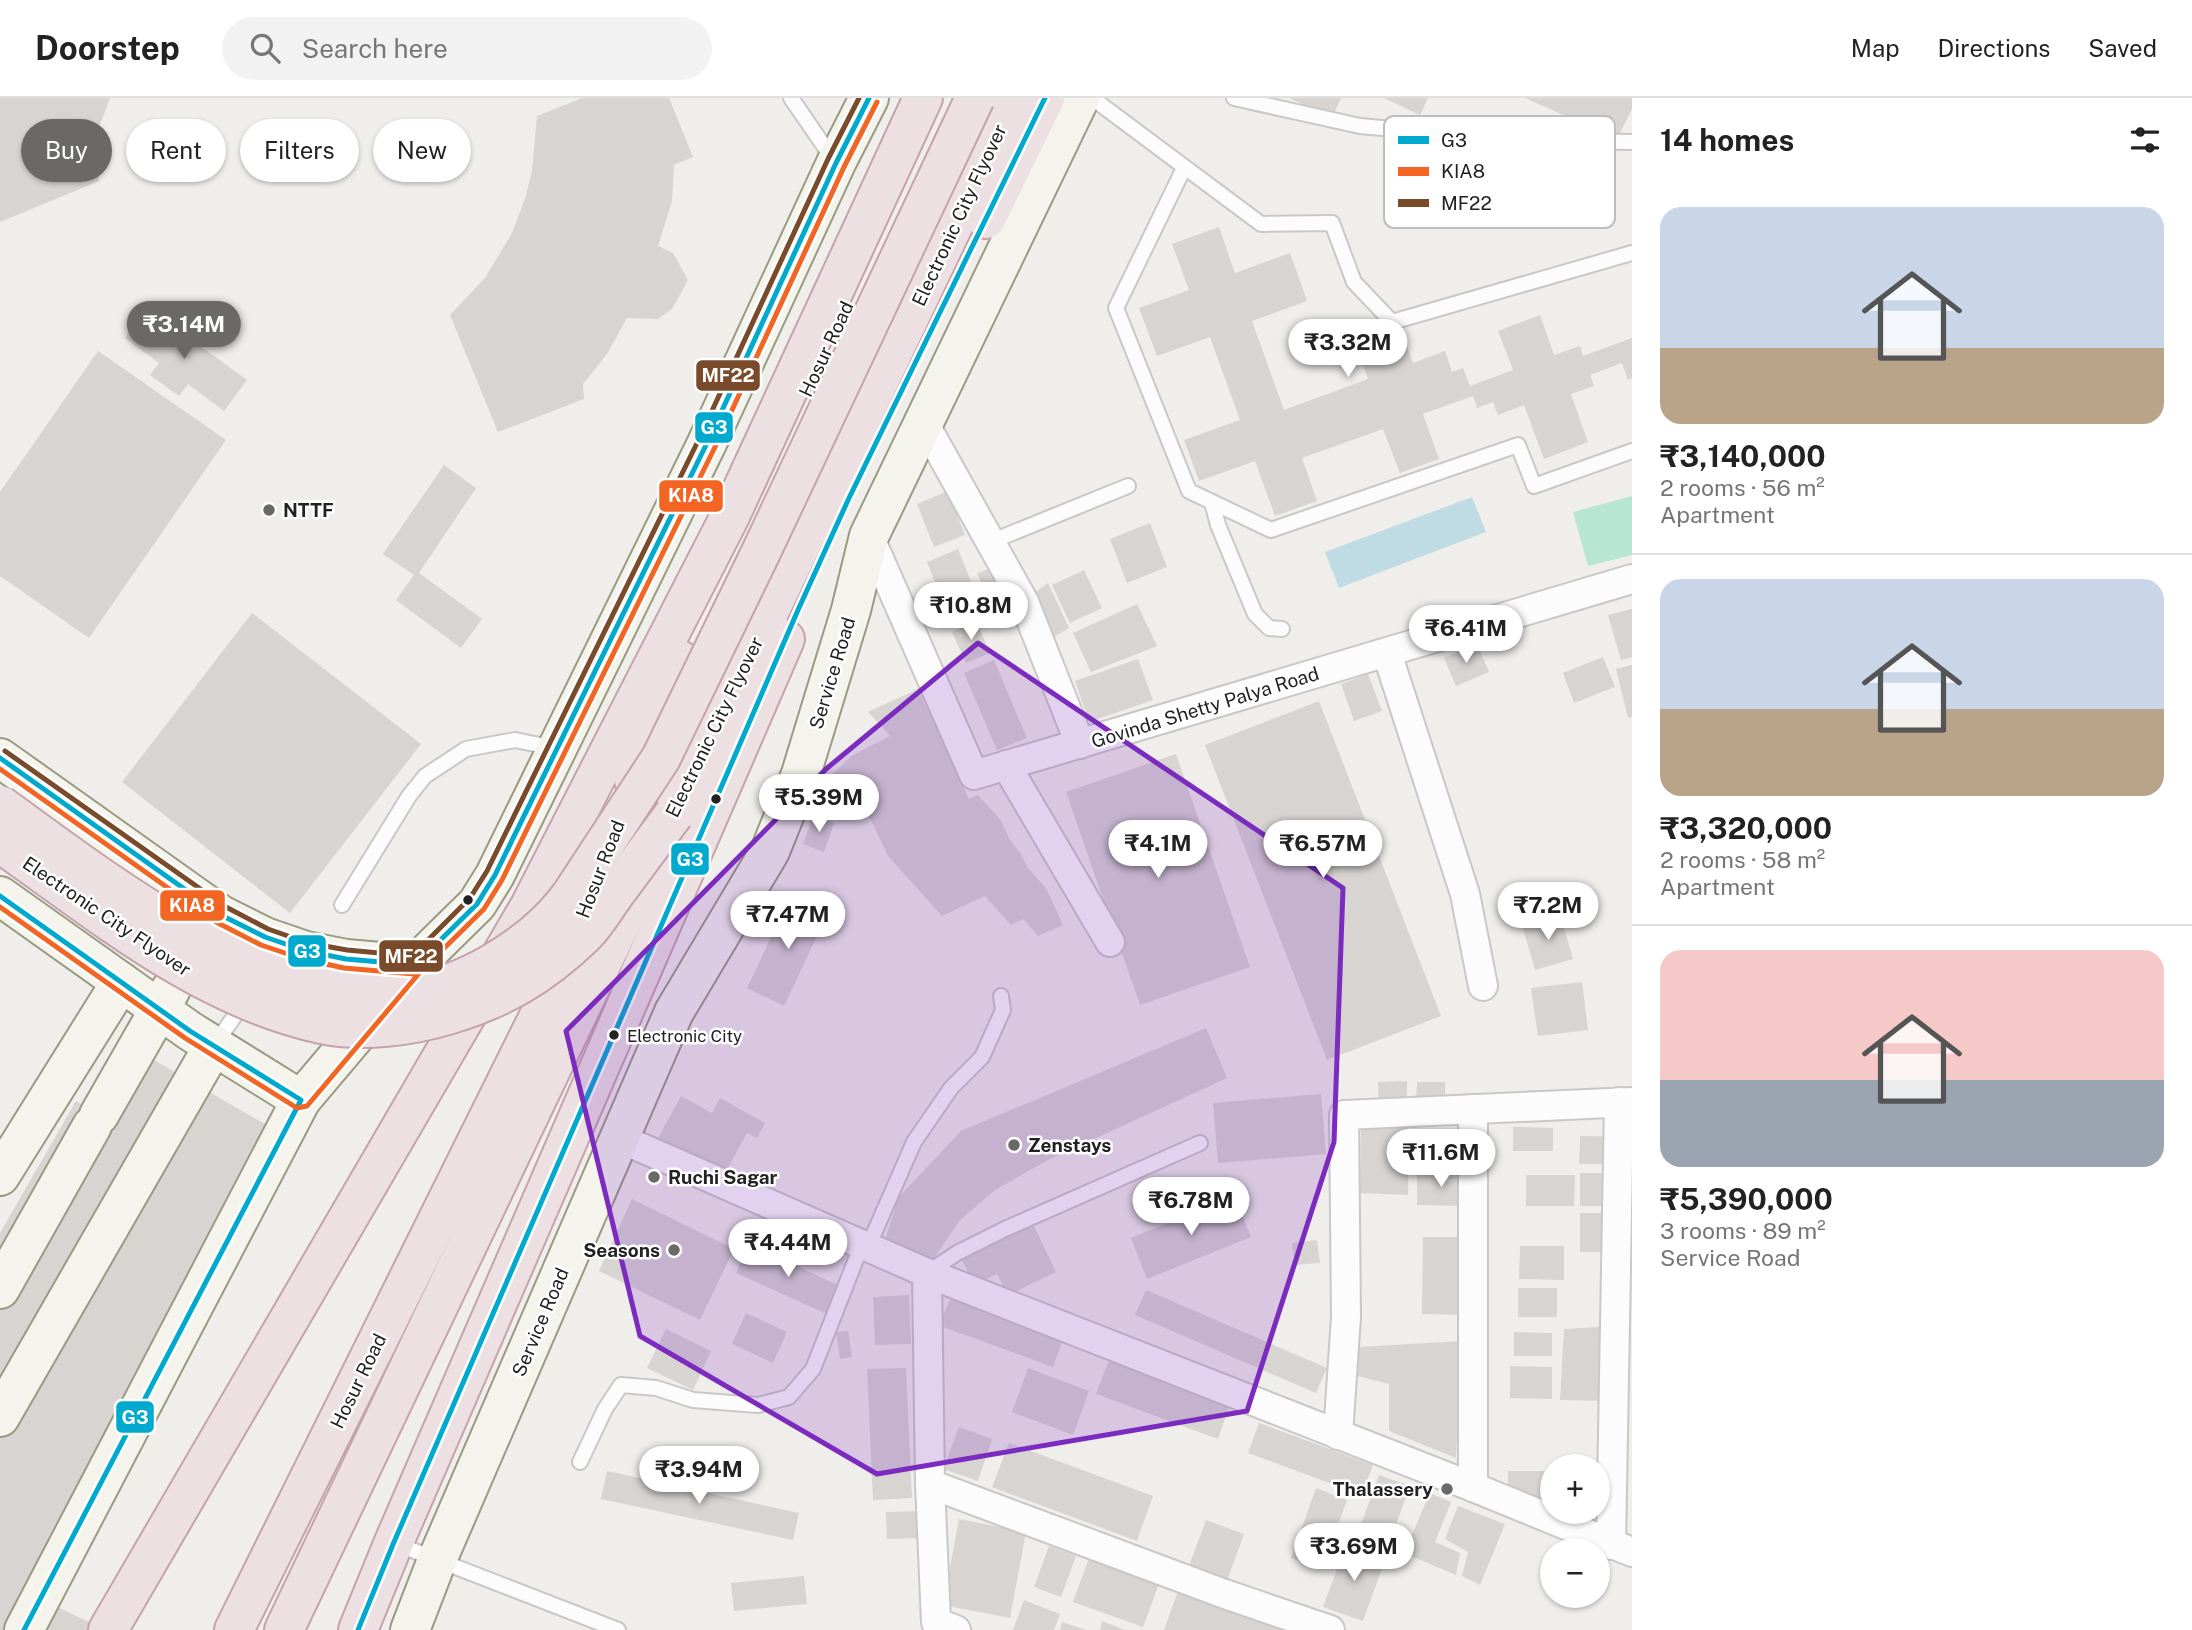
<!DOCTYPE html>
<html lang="en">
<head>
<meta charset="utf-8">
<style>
	:root { --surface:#fff; --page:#f2f2f2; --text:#222; --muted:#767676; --line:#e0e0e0; --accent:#6a6968 }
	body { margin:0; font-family:"Public Sans",sans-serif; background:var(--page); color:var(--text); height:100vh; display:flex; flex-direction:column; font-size:26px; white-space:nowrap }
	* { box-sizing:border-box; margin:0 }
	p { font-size:23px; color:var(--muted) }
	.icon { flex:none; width:38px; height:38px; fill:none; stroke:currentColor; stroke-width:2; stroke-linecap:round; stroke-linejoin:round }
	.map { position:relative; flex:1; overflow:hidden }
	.side { display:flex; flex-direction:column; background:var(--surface); width:560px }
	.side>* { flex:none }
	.hud { position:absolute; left:21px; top:21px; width:665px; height:63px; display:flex; gap:14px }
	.fabs { position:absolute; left:1540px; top:1356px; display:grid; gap:14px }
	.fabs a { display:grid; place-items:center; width:70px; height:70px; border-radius:50%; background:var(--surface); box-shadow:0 2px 5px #0004; font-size:35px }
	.price { position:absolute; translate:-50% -60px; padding:0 16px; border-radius:24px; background:#fff; color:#222; font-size:23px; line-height:46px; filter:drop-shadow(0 2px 4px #0008) }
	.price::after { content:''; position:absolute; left:50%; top:42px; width:21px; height:16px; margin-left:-10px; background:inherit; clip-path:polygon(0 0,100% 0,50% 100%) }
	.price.active { background:var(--accent); color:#fff }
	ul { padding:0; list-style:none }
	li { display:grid; align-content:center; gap:14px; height:371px; padding:0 28px }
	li+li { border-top:2px solid var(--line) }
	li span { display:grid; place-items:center; height:217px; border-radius:21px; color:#555 }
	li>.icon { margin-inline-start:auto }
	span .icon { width:126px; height:126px; fill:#fffc; stroke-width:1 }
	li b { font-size:30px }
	h2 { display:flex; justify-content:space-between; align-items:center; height:84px; padding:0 28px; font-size:30px }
	.chip { padding:0 24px; border-radius:32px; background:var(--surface); box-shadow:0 2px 5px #0004; font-size:24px; line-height:63px }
	.chip.active { background:var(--accent); color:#fff }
	header { display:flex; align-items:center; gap:42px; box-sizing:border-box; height:98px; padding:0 35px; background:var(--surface); border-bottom:2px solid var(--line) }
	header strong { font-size:33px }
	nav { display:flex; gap:38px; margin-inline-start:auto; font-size:24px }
	.search { width:490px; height:63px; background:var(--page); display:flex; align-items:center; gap:18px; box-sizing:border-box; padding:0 24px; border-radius:38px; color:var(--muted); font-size:26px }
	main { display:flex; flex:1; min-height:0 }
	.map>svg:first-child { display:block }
	.pitch { fill:#b7e6d2 }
	.water { fill:#bfdbe3 }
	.building { fill:#d7d4d2 }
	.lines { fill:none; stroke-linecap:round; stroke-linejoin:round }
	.lane-casing { stroke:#c9c8c7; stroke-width:18 }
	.street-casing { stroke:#c9c8c7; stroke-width:32 }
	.secondary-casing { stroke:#999a82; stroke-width:42 }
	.highway-casing { stroke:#c5a2ac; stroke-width:42 }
	.lane { stroke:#fdfcfc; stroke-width:14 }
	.street { stroke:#fdfcfc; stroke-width:28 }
	.secondary { stroke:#f4f4ed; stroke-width:38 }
	.highway { stroke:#ece0e2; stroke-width:38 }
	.highway-bridge-casing { stroke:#c5a2ac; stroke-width:42; stroke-linecap:butt }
	.highway-bridge { stroke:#ece0e2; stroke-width:38 }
	.bus-1-casing { stroke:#fff; stroke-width:10 }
	.bus-2-casing { stroke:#fff; stroke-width:10 }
	.bus-3-casing { stroke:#fff; stroke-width:10 }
	.bus-1 { stroke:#00a9ce; stroke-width:5 }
	.bus-2 { stroke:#f26522; stroke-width:5 }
	.bus-3 { stroke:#7a4b2a; stroke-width:5 }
	.marked { fill:#7b2cbf; fill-opacity:0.2; stroke:#7b2cbf; stroke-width:5; stroke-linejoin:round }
	.poi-dot { fill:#6a6968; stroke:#fff; stroke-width:2.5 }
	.bus-dot { fill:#222; stroke:#fff; stroke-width:2.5 }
	.labels { text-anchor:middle; stroke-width:5; stroke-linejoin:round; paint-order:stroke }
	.bus-label { font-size:17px; fill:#222; stroke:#fff; text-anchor:start }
	.street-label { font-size:19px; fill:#222; stroke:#fff }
	.poi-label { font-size:19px; font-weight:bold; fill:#222; stroke:#fff; text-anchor:start }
	.key { fill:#fff; stroke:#bdbdbd; stroke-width:2 }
	.key-label { font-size:19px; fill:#222 }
	.line-badge { stroke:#fff; stroke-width:2.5 }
	.badge-label { font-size:19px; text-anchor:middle; font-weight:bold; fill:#fff }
</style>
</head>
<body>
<header>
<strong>Doorstep</strong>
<div class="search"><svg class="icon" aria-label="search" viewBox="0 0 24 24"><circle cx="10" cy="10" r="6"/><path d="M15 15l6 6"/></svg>Search here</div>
<nav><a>Map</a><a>Directions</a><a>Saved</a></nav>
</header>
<main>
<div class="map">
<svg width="1632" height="1532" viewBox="0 0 1632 1532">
	<rect width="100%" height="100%" fill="#f0eeeb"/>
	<!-- pitch -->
	<polygon class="pitch" points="1632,398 1632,457 1588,468 1573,414"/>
	<!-- water -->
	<polygon class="water" points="1472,399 1486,434 1339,490 1325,454"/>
	<!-- building -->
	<g class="building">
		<polygon points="0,0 110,0 98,32 99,83 0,124"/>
		<polygon points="582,0 669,0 693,59 674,67 672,103 658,148 673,155 688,182 672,211 658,221 627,220 607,256 583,286 584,301 498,334 450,217 485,180 512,135 525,101 532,73 537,18"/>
		<polygon points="1289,0 1341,0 1332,20"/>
		<polygon points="1384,0 1428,0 1420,17"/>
		<polygon points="1525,0 1632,0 1632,11 1617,41"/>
		<polygon points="1219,129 1235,175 1290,155 1307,203 1252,223 1284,312 1368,281 1357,251 1402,235 1413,265 1445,253 1452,274 1463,270 1470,288 1513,272 1498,233 1540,217 1554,257 1580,248 1583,258 1632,240 1632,280 1628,282 1622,265 1590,277 1594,288 1571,296 1588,344 1544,361 1524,307 1498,317 1493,304 1477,310 1473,298 1423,316 1439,361 1400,375 1383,331 1302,360 1317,403 1275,418 1255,363 1199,383 1184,342 1240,322 1210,239 1157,258 1139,210 1189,192 1172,146"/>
		<polygon points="147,209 247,282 224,313 188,286 179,298 150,277 159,265 125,240"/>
		<polygon points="98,253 226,342 89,540 0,478 0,394"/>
		<polygon points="444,367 476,390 419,475 482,521 461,550 396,502 414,477 383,456"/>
		<polygon points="948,393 965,437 934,449 917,406"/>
		<polygon points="1150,425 1167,469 1127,485 1110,441"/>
		<polygon points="958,451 981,509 950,521 927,464"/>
		<polygon points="997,468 1014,503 992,511 977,475"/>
		<polygon points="1084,472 1102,510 1070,525 1052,487"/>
		<polygon points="1048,485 1069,530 1044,545 1028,500"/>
		<polygon points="1137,506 1157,548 1091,574 1073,535"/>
		<polygon points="1632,511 1632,559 1621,562 1608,517"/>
		<polygon points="252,515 421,646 290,815 122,684"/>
		<polygon points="976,523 990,555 966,565 952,534"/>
		<polygon points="1477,546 1489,574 1456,588 1444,560"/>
		<polygon points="1603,559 1615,589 1574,605 1563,575"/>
		<polygon points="1138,561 1153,602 1089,624 1075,583"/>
		<polygon points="994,562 1027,640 997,652 964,575"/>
		<polygon points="1632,567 1632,619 1628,620 1616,571"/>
		<polygon points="1368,576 1382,613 1354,623 1341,586"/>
		<polygon points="918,591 969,701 978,697 1000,721 1010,742 1021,756 1028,770 1046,790 1063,827 1038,838 1023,821 1011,827 985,798 942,818 888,758 869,718 832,676 853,657 890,638 868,614"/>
		<polygon points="1319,603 1441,918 1327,962 1205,647"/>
		<polygon points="1176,656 1250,869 1140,907 1066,694"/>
		<polygon points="814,717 834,725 824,754 803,746"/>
		<polygon points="791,797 828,815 784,908 747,890"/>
		<polygon points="1560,816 1573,861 1535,872 1522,827"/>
		<polygon points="1582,884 1588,932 1538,938 1531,890"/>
		<polygon points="1206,930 1227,980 1048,1062 995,1092 960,1122 930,1166 884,1146 898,1100 961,1033"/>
		<polygon points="149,959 287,1039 5,1532 0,1532 0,1135 76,1003 112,1024"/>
		<polygon points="1407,983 1407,1009 1379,1010 1378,984"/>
		<polygon points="1417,984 1445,984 1445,1009 1416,1008"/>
		<polygon points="1321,996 1326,1056 1218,1065 1213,1005"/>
		<polygon points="681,998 712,1015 720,1000 765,1025 757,1040 747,1035 724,1077 658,1040"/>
		<polygon points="1361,1023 1409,1024 1408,1097 1360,1095"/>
		<polygon points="1513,1029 1553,1030 1553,1053 1513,1053"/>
		<polygon points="1580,1038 1628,1039 1628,1066 1579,1066"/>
		<polygon points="1417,1074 1465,1074 1464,1108 1417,1107"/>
		<polygon points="1580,1075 1627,1075 1628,1108 1580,1108"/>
		<polygon points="1526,1077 1575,1077 1574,1108 1526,1108"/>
		<polygon points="1234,1098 1251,1139 1147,1181 1131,1140"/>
		<polygon points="632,1101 734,1151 700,1222 599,1173"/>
		<rect x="1580" y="1115" width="47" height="39"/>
		<polygon points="1033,1126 1056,1174 1008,1197 997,1176 974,1187 961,1160"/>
		<polygon points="1423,1139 1467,1139 1466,1217 1422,1216"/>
		<polygon points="1317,1142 1320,1165 1295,1167 1292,1145"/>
		<polygon points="749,1146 840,1188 827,1216 736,1175"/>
		<polygon points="1520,1148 1564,1148 1564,1182 1519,1181"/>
		<rect x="1518" y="1190" width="39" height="29"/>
		<polygon points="1146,1192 1327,1270 1316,1295 1135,1217"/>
		<polygon points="909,1197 911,1246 875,1247 873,1199"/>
		<polygon points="952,1198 1064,1238 1053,1269 938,1227"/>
		<polygon points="746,1215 787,1234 773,1265 732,1246"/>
		<polygon points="1614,1228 1613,1303 1560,1302 1564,1231"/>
		<polygon points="666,1231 711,1253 693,1292 647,1270"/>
		<polygon points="848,1233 852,1259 840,1261 836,1234"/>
		<polygon points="1514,1234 1552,1235 1552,1258 1514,1258"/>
		<polygon points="1461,1243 1456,1360 1389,1333 1389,1286 1357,1278 1359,1249"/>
		<polygon points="1110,1259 1231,1304 1218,1341 1096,1296"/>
		<polygon points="1510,1268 1552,1269 1552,1301 1510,1300"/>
		<polygon points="906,1270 912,1400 873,1402 867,1271"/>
		<polygon points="1028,1270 1089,1293 1073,1337 1012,1314"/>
		<polygon points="1259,1325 1373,1367 1362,1397 1248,1355"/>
		<polygon points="959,1329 992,1341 978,1383 943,1371"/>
		<polygon points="1009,1345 1153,1398 1137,1443 992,1389"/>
		<polygon points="607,1373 799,1415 793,1442 601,1401"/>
		<polygon points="1508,1373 1552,1373 1552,1407 1508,1387"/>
		<polygon points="1379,1377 1410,1388 1386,1454 1355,1443"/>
		<polygon points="1316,1390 1347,1402 1322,1471 1291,1460"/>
		<polygon points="1430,1395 1451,1404 1435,1444 1460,1455 1456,1477 1404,1455"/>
		<polygon points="1458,1408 1505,1426 1480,1487 1462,1478 1468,1454 1445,1441"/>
		<polygon points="920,1413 921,1440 887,1441 886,1414"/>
		<polygon points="959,1421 1026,1434 1010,1520 943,1507"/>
		<polygon points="1206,1422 1244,1436 1227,1483 1189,1468"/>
		<polygon points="1346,1447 1385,1462 1363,1523 1323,1509"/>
		<polygon points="1049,1448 1076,1458 1061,1499 1034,1489"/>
		<polygon points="1090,1457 1160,1483 1143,1529 1073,1504"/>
		<polygon points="804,1478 807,1506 734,1513 731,1485"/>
		<polygon points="1178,1493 1282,1532 1164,1532"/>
		<polygon points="1024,1502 1060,1516 1054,1532 1013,1532"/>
		<polygon points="55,1508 106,1532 44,1532"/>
		<polygon points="1102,1523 1125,1532 1100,1532"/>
		<polygon points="1062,1524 1086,1532 1060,1532"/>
	</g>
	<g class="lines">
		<defs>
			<g id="lane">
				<polyline points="791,0 833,61"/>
				<polyline points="1092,0 1261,126 1332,125 1354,184 1392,224 1632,155"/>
				<polyline points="1234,0 1360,28 1514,42 1632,44"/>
				<polyline points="1184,70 1116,210 1189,393 1271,432 1518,347 1534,388 1632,353"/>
				<polyline points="1212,404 1218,427 1255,516 1269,530 1282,531"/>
				<polyline points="990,444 1128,388"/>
				<polyline points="342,807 409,698 425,678 466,651 515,642 555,650"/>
				<polyline points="215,946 245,903"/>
				<polyline points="868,1149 914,1044 951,990 982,959 1003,912 1001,898"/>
				<polyline points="927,1175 957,1155 1005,1131 1200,1045"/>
				<polyline points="580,1364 605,1311 621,1287 656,1290 693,1302 758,1307 789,1299 813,1271 862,1146"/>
				<polyline points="394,1445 618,1532"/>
			</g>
			<g id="street">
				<polyline points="924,325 1024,504 1080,646"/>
				<polyline points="869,438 974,677 1632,481"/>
				<polyline points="1387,555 1465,796 1483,888"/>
				<polyline points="1006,667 1110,844"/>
				<polyline points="619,1040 927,1175 1473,1389 1632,1454"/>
				<polyline points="927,1175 930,1386 936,1524 956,1532"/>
				<polyline points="1338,1337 1346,1219 1344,1017 1632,1004"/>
				<polyline points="930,1386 1222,1495 1330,1532"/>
				<polyline points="1473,1389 1473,1011"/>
				<polyline points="1611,1447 1619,1004"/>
			</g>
			<g id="secondary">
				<polyline points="0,660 221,817 265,839 306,853 346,861 415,867"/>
				<polyline points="0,798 190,933 301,1002"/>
				<polyline points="99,1017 171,891"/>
				<polyline points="0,1078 121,884"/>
				<polyline points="0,1191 92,1028"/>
				<polyline points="0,1319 214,947"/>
				<polyline points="24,1532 301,1002 415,867 477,806 495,777 707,345 836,65 869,0"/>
				<polyline points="410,1532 437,1462 674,914 770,753 801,676 851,512 869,438 1080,0"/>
			</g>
			<g id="highway">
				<polyline points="986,121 1045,0"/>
				<polyline points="634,682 680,562"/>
				<polyline points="108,1532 530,808 729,420 923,0"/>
				<polyline points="234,1532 550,896 573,839"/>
				<polyline points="284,1532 1014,0"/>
				<polyline points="358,1532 394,1444 785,541"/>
			</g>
		</defs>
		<!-- lane casing -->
		<use href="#lane" class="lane-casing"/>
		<!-- street casing -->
		<use href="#street" class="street-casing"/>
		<!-- secondary casing -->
		<use href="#secondary" class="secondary-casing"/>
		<!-- highway casing -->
		<use href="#highway" class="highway-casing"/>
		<!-- lane -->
		<use href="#lane" class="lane"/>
		<!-- street -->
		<use href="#street" class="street"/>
		<!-- secondary -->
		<use href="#secondary" class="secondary"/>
		<!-- highway -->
		<use href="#highway" class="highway"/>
		<defs>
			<g id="highway-bridge">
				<path d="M0,707C104,782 227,880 359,894C377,896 395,898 412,895C439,891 468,879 491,866C523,847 549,827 571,797L661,660L761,454L975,0"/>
				<path d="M0,745C100,815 199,899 321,926C362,935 412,928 451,916C504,900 542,877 582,839C595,827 604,811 614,797C634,770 654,743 674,716"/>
			</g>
		</defs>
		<!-- highway-bridge casing -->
		<use href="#highway-bridge" class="highway-bridge-casing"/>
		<!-- highway-bridge -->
		<use href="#highway-bridge" class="highway-bridge"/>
		<defs>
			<g id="bus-1">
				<polyline points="0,660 221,817 265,839 306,853 346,861 415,867 477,806 495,777 707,345 836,65 869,0"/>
				<polyline points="0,798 190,933 301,1002 24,1532"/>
				<polyline points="358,1532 394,1444 798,512 849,400 1045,0"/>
			</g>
			<g id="bus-2">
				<polyline points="0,671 216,824 261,847 303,861 344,870 414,876"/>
				<polyline points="0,809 185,940 297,1010 307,1008 421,873 484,811 502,782 715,349 844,69 877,4"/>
			</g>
			<polyline id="bus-3" points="5,653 226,809 268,831 308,845 347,852 412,858 470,800 487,773 699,341 828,61 859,0"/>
		</defs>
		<!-- bus-1 casing -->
		<use href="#bus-1" class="bus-1-casing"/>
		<!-- bus-2 casing -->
		<use href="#bus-2" class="bus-2-casing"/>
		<!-- bus-3 casing -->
		<use href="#bus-3" class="bus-3-casing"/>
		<!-- bus-1 -->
		<use href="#bus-1" class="bus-1"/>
		<!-- bus-2 -->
		<use href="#bus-2" class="bus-2"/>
		<!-- bus-3 -->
		<use href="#bus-3" class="bus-3"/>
	</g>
	<!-- marked area -->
	<path class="marked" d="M978,545L1343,790L1334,1044L1247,1313L877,1376L640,1238L566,933L826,671Z"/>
	<!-- markers -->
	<g class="poi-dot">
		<circle cx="269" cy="412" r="7"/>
		<circle cx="1014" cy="1047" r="7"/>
		<circle cx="654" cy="1079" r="7"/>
		<circle cx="674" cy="1152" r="7"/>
		<circle cx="1447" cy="1391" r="7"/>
	</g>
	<g class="bus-dot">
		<circle cx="716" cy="701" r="6"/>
		<circle cx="468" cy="802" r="6"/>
		<circle cx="614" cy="937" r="6"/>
	</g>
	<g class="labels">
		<!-- bus labels -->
		<g class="bus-label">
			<text x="627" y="944">Electronic City</text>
		</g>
		<!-- street labels -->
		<g class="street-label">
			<text transform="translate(959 117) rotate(-65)" y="7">Electronic City Flyover</text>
			<text transform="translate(826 251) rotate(-65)" y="7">Hosur Road</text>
			<text transform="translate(832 575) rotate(-73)" y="7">Service Road</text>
			<text transform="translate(1205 609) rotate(-17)" y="7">Govinda Shetty Palya Road</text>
			<text transform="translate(714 629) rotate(-64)" y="7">Electronic City Flyover</text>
			<text transform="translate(600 771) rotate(-69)" y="7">Hosur Road</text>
			<text transform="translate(107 818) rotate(34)" y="7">Electronic City Flyover</text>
			<text transform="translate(540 1224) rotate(-67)" y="7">Service Road</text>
			<text transform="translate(358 1283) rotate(-64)" y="7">Hosur Road</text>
		</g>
		<!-- poi labels -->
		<g class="poi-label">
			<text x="283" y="419">NTTF</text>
			<text x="1028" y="1054">Zenstays</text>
			<text x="668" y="1086">Ruchi Sagar</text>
			<text x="660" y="1159" text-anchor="end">Seasons</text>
			<text x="1433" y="1398" text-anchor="end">Thalassery</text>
		</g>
	</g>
	<!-- legend -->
	<rect x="1384" y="18" width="231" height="112" rx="10" class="key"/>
	<rect x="1398" y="38" width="31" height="8" fill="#00a9ce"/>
	<rect x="1398" y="69" width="31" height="9" fill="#f26522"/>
	<rect x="1398" y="101" width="31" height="8" fill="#7a4b2a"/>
	<g class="key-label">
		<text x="1441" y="49">G3</text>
		<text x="1441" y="80">KIA8</text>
		<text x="1441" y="112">MF22</text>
	</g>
	<g class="line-badge">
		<rect x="695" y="261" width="66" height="33" rx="7" fill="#7a4b2a"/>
		<rect x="694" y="313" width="40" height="33" rx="7" fill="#00a9ce"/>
		<rect x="658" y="381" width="66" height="34" rx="7" fill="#f26522"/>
		<rect x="670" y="744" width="40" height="34" rx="7" fill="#00a9ce"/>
		<rect x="159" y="791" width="67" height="33" rx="7" fill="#f26522"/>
		<rect x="287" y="836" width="40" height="34" rx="7" fill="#00a9ce"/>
		<rect x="378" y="841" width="66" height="34" rx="7" fill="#7a4b2a"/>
		<rect x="115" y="1302" width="40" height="34" rx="7" fill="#00a9ce"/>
	</g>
	<g class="badge-label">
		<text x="728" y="284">MF22</text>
		<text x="714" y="336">G3</text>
		<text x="691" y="404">KIA8</text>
		<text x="690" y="768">G3</text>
		<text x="192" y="814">KIA8</text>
		<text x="307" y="860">G3</text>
		<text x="411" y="865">MF22</text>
		<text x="135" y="1326">G3</text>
	</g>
</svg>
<div class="fabs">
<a>+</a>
<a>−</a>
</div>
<b class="price active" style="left:184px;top:263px">₹3.14M</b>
<b class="price" style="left:1348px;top:281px">₹3.32M</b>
<b class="price" style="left:971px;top:544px">₹10.8M</b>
<b class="price" style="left:1466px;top:567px">₹6.41M</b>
<b class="price" style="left:819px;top:736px">₹5.39M</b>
<b class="price" style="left:1158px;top:782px">₹4.1M</b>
<b class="price" style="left:1323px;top:782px">₹6.57M</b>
<b class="price" style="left:1548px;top:844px">₹7.2M</b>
<b class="price" style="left:788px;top:853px">₹7.47M</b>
<b class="price" style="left:1441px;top:1091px">₹11.6M</b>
<b class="price" style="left:1191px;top:1139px">₹6.78M</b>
<b class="price" style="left:788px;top:1181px">₹4.44M</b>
<b class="price" style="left:699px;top:1408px">₹3.94M</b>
<b class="price" style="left:1354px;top:1485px">₹3.69M</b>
<div class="hud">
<a class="chip active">Buy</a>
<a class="chip">Rent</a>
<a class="chip">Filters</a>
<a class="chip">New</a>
</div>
</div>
<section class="side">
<h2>14 homes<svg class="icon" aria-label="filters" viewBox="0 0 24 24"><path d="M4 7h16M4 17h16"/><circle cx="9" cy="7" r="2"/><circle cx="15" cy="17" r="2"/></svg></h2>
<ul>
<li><span style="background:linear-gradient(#c9d6e8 65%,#b9a48a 0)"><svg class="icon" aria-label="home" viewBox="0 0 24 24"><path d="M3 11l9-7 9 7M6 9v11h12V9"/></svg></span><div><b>₹3,140,000</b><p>2 rooms · 56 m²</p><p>Apartment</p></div></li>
<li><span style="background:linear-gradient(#c9d6e8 60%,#b9a48a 0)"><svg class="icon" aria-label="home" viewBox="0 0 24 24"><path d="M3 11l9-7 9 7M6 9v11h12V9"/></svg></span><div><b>₹3,320,000</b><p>2 rooms · 58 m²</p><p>Apartment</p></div></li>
<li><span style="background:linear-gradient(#f6c9c9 60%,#9aa5b1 0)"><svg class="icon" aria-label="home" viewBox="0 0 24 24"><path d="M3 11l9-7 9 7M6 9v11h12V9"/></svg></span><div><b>₹5,390,000</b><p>3 rooms · 89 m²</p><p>Service Road</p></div></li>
</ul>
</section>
</main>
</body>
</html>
